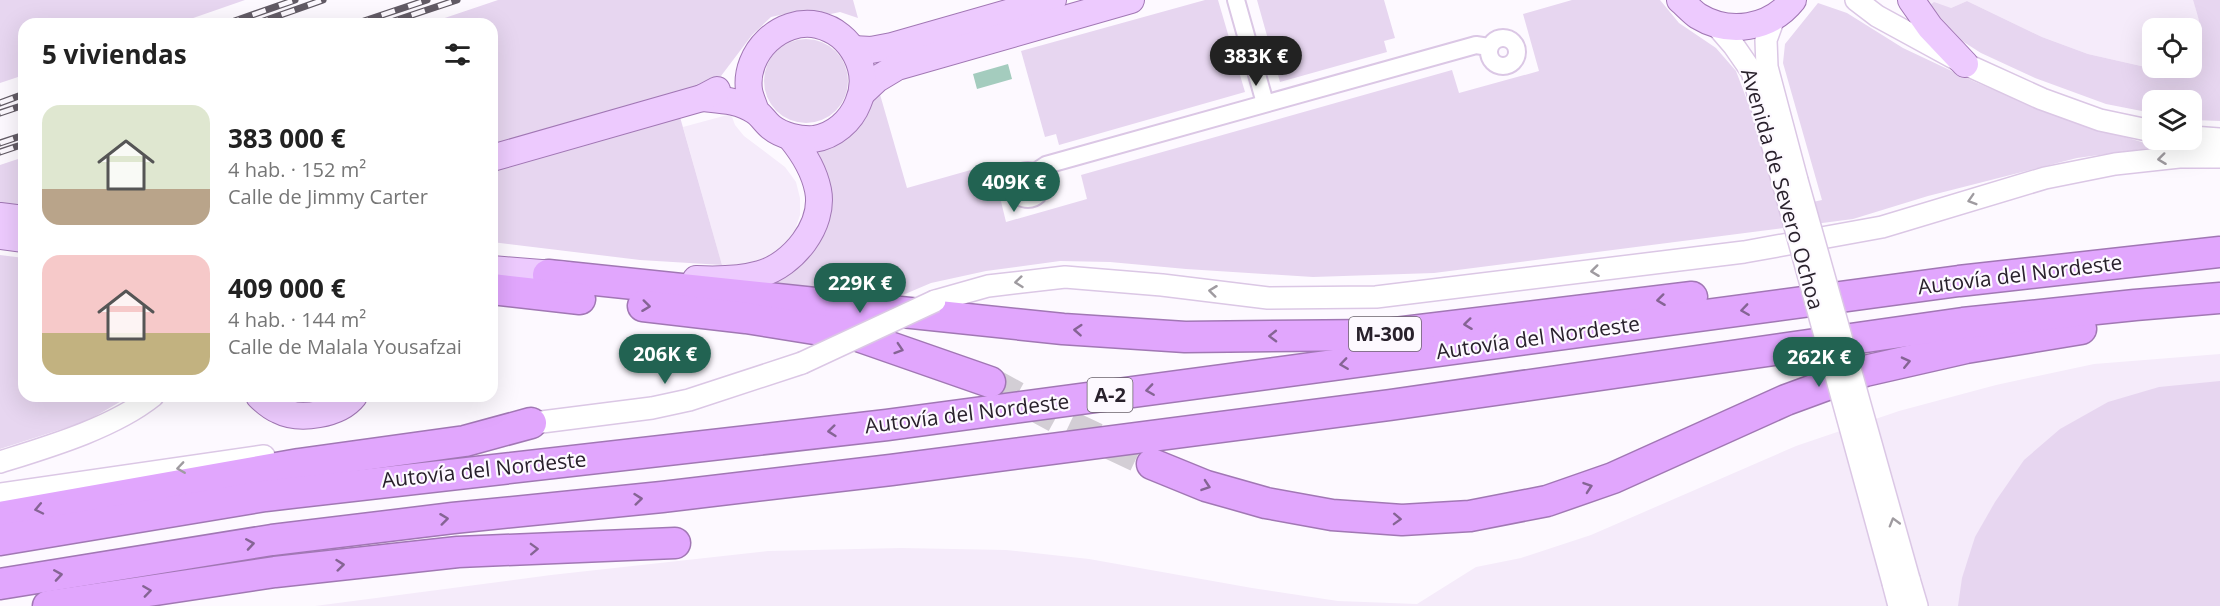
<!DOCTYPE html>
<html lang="es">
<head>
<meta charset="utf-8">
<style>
	:root { --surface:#fff; --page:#f6f6f6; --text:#222; --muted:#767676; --accent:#226352 }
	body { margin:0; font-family:"Open Sans",sans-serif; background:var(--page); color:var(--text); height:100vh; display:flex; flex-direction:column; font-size:22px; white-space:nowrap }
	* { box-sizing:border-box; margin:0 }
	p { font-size:20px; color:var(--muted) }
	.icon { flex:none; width:33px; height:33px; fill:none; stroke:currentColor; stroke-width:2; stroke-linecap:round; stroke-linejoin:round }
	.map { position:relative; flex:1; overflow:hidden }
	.sheet { position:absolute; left:18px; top:18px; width:480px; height:384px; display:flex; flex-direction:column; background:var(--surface); border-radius:18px; box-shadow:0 6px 24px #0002 }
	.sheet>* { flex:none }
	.fabs { position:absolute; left:2142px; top:18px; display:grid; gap:12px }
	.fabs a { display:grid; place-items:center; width:60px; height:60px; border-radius:12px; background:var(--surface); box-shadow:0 6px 24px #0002; font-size:30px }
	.price { position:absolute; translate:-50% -51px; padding:0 14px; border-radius:21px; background:var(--accent); color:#fff; font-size:20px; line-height:39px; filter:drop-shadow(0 2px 3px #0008) }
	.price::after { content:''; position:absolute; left:50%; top:36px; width:18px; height:14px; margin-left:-9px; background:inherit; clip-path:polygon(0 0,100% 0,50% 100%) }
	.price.selected { background:#222; color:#fff }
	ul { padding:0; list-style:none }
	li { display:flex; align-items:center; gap:18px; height:150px; padding:0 24px }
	li span { display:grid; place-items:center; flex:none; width:168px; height:120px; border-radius:18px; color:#555 }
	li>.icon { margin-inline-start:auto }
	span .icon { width:72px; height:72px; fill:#fffc; stroke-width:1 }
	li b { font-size:26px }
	h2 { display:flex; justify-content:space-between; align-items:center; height:72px; padding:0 24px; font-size:26px }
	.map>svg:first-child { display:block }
	.built { fill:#f5ebfa }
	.green { fill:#e7d6f0 }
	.water { fill:#a4ccbe }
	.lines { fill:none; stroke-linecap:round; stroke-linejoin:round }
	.motorway-tunnel { stroke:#d3ced5; stroke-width:30; stroke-dasharray:30 15; stroke-linecap:butt }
	.minor-casing { stroke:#dbc7e5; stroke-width:20 }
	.tertiary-casing { stroke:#dbc7e5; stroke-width:24 }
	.primary-casing { stroke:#a177b4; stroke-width:28 }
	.motorway-casing { stroke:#a177b4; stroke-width:33 }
	.minor { stroke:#fff; stroke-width:16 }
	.tertiary { stroke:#fff; stroke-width:21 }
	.primary { stroke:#edcafe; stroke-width:26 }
	.motorway { stroke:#e1a6fd; stroke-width:30 }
	.rail-casing { stroke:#625b65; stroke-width:7 }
	.rail { stroke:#fdf9ff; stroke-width:4.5; stroke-dasharray:14; stroke-linecap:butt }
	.tertiary-bridge-casing { stroke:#dbc7e5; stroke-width:24; stroke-linecap:butt }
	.tertiary-bridge { stroke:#fff; stroke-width:21 }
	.oneway { stroke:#9f9ba0 }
	.oneway2 { stroke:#856494 }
	.labels { text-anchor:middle; stroke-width:4.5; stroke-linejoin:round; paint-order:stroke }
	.shield { fill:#fdf9ff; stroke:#69626b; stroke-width:1.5 }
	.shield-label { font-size:20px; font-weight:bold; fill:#29212c }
	.street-label { font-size:21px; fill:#29212c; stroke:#fdf9ff }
</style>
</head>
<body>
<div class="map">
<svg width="2220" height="606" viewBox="0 0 2220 606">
	<rect width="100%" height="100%" fill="#fdf9ff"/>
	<!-- built -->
	<g class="built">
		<polygon points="1911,0 2193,0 2202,29 2201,44 2196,57 2192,61 2192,28 2152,28 2152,67 2141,66 2088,54 2042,37 1967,1 1951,8 1926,8"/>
		<polygon points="731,114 735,125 744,136 785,167 796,182 800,198 800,215 794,233 781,248 766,258 743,264 722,265 683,127"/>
		<polygon points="2220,354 2220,606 315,606 551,575 768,551 901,548 1006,550 1089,559 1252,588 1338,601 1417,604 1476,567 1521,558 1591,535 1796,446 1899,411 1996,385 2094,364"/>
	</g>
	<!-- green -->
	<g class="green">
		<polygon points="0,0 245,0 176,24 24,24 24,75 0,83"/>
		<polygon points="498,0 853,0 858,18 840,12 826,15 794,12 771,17 752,35 721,76 694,87 492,144 492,24 427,24"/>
		<polygon points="1205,0 1218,0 1245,92 1059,145 1056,134 1045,137 1021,51"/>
		<polygon points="1257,0 1384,0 1395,38 1384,41 1387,52 1280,82"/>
		<path d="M1572,0H1660L1679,23L1716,48L1736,71L1755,121L1780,209L1822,200L1783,63L1785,44L1818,3L1847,13L1903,48L1975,82L2056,116L2158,147L2077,158L1928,196L1853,219L1434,273L1313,277L1186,269L1110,262L1060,261L986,271L931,283L898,297L761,286L802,260L811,151C854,138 858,127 879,91L907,188L992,164L1006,222L1087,199L1081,175L1452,70L1459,93L1539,71L1523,14Z"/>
		<path d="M2193,0H2220V121L2192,120V100H2152V113L2106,104L2035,78L1981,53L1951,34L1926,8L1934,2L1951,8L1967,1L2042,37L2088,54L2141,66L2173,70L2192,68V61C2210,47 2198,18 2193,0Z"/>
		<circle cx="806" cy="81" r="42"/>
		<polygon points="680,117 722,265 640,260 492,242 492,171"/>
		<polygon points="24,157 24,207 0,204 0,165"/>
		<polygon points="0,255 24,258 24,396 130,396 87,421 0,449"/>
		<polygon points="2220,381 2220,606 1958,606 1962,578 1975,537 1995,502 2024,460 2060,429 2108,402 2159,387"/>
	</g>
	<!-- water -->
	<polygon class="water" points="1008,64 1012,79 977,89 973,74"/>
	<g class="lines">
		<!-- motorway-tunnel -->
		<polyline class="motorway-tunnel" points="990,382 1069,425 1152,464"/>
		<defs>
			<g id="minor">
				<polyline points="1236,0 1265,103"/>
				<circle cx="1503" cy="52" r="14"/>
				<circle cx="1028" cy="185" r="14"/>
				<polyline points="1034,173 1046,165 1476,45 1489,47"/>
			</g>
			<g id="tertiary">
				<polyline points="1856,0 1877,16 1965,64 2042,99 2100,120 2152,131"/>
				<polyline points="1774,18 1766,40 1767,67 1797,180"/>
				<polyline points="1715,24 1734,46 1752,72 1783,183"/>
				<polyline points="2192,137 2220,139"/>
				<polyline points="935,301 988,286 1065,277 1162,285 1268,298 1376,297 1744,252 1882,227 2045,178 2115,164 2179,157 2220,157"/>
				<polyline points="518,425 652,408 689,400 802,363"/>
				<path d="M0,462C48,447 113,428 153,396"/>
				<polyline points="0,494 264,456"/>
				<polyline points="1909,579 1917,606"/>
				<polyline points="1893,583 1899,606"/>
			</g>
			<g id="primary">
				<path d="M1680,0C1686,5 1692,12 1698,16C1729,35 1770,29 1793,0"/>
				<polyline points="1911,0 1930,27 1965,64"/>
				<polyline points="853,49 871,50 892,46 1053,0"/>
				<polyline points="862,93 877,79 897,67 1131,0"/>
				<path d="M702,98C721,100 738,100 755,111C761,115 765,122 771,127C782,136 800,140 814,139C834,136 851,121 858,103C872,71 852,33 818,25C780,17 744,53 749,90C750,97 754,105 756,112"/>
				<polyline points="492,158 702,98 717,90"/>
				<polyline points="0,216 24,219"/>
				<polyline points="0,236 24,239"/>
				<polyline points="492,269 566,275"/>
				<path d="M696,279C718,280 739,280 760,274C793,265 825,225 818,190C814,170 804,154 791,138"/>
				<path d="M259,396C264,401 271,407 278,410C299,421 339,415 354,396"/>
			</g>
			<g id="motorway">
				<polyline points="548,275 1063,329 1185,337 1379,335 1692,297"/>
				<polyline points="492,289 580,299"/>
				<polyline points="643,306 746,318 858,336 990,382"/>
				<polyline points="1152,464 1206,486 1266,503 1332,515 1402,520 1470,516 1547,501 1613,478 1786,400 1865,371 1966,348 2081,329"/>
				<polyline points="0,517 299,464 465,441 531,423"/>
				<polyline points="0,540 265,496 887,425 1959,281 2220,252"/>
				<polyline points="0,584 272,540 453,518 662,497 891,470 1390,405 1963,323 2135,305 2220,298"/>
				<polyline points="48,606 275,572 458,552 675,543"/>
			</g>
		</defs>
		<!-- minor casing -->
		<use href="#minor" class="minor-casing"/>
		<!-- tertiary casing -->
		<use href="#tertiary" class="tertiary-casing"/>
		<!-- primary casing -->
		<use href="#primary" class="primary-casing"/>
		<!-- motorway casing -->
		<use href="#motorway" class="motorway-casing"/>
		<!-- minor -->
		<use href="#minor" class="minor"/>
		<!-- tertiary -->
		<use href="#tertiary" class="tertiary"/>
		<!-- primary -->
		<use href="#primary" class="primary"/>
		<!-- motorway -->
		<use href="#motorway" class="motorway"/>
		<defs>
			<g id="rail">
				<polyline points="226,24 295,0"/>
				<polyline points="255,24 323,0"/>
				<polyline points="355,24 427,0"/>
				<polyline points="385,24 457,0"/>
				<polyline points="0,103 24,94"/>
				<polyline points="0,113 24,105"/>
				<polyline points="0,143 24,135"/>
				<polyline points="0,152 24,144"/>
			</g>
		</defs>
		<!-- rail casing -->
		<use href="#rail" class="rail-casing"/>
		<!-- rail -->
		<use href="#rail" class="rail"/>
		<defs>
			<g id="tertiary-bridge">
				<polyline points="1797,180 1909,579"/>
				<polyline points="1783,183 1893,583"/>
				<polyline points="802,363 935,301"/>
			</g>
		</defs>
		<!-- tertiary-bridge casing -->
		<use href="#tertiary-bridge" class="tertiary-bridge-casing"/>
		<!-- tertiary-bridge -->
		<use href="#tertiary-bridge" class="tertiary-bridge"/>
	</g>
	<!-- one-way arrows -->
	<defs><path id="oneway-chevron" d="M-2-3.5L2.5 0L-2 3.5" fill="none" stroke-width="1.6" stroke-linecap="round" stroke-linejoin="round" transform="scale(1.5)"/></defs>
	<g class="oneway">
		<use href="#oneway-chevron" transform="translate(2162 159) rotate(173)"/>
		<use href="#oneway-chevron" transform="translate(1972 200) rotate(163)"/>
		<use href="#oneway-chevron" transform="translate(1595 271) rotate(173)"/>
		<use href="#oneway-chevron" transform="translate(1019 282) rotate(174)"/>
		<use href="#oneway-chevron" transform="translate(1213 291) rotate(-173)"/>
		<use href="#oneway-chevron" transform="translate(181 468) rotate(172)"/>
		<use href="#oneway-chevron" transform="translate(1894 522) rotate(-106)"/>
	</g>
	<g class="oneway2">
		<use href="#oneway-chevron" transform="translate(1661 300) rotate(173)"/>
		<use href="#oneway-chevron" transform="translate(646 306) rotate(7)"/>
		<use href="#oneway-chevron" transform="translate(1745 310) rotate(172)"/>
		<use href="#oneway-chevron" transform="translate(1468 324) rotate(173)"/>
		<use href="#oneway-chevron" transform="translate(1078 330) rotate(-176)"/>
		<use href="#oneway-chevron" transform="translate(1273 336) rotate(179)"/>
		<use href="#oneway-chevron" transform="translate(899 349) rotate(18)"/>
		<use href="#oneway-chevron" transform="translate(1906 362) rotate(-13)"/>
		<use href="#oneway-chevron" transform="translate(1344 364) rotate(172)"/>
		<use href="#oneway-chevron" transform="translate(1150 390) rotate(172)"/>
		<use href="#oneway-chevron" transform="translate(832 431) rotate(174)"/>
		<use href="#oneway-chevron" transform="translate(1206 486) rotate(19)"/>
		<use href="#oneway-chevron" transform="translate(1588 487) rotate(-19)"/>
		<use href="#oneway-chevron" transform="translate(638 499) rotate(-6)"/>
		<use href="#oneway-chevron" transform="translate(39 509) rotate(168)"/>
		<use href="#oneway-chevron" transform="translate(444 519) rotate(-7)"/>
		<use href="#oneway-chevron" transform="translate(1397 519) rotate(2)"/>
		<use href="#oneway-chevron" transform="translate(250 544) rotate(-9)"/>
		<use href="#oneway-chevron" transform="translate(534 549) rotate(-2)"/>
		<use href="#oneway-chevron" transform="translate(340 565) rotate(-6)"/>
		<use href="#oneway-chevron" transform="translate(58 575) rotate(-9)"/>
		<use href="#oneway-chevron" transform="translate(147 591) rotate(-8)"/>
	</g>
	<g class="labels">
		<!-- shield labels -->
		<g class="shield">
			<rect x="1349" y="317" width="72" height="34" rx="4.5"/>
			<rect x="1087.5" y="378" width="45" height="34" rx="4.5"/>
		</g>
		<g class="shield-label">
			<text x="1385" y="341">M-300</text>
			<text x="1110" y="402">A-2</text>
		</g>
		<!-- street labels -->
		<g class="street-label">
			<text transform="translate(1782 189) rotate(74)" y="7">Avenida de Severo Ochoa</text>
			<text transform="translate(2020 275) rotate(-7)" y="7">Autovía del Nordeste</text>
			<text transform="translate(1538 338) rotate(-8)" y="7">Autovía del Nordeste</text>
			<text transform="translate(967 414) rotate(-7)" y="7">Autovía del Nordeste</text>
			<text transform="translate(484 470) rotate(-6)" y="7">Autovía del Nordeste</text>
		</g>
	</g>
</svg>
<div class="fabs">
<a><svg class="icon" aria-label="locate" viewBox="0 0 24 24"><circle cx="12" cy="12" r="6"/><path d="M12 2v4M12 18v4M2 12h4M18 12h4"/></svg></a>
<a><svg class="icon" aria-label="layers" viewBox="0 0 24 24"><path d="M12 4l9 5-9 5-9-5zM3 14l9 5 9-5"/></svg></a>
</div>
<b class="price selected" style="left:1256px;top:87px">383K €</b>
<b class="price" style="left:1014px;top:213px">409K €</b>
<b class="price" style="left:860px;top:314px">229K €</b>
<b class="price" style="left:665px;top:385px">206K €</b>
<b class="price" style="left:1819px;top:388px">262K €</b>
<section class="sheet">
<h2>5 viviendas<svg class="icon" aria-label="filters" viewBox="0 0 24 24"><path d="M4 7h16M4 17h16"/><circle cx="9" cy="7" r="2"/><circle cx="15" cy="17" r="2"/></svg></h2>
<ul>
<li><span style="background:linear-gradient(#dfe7d0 70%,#b9a48a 0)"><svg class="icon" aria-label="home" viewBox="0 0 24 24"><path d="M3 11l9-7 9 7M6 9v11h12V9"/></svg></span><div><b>383 000 €</b><p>4 hab. · 152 m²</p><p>Calle de Jimmy Carter</p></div></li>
<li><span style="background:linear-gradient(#f6c9c9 65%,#c2b280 0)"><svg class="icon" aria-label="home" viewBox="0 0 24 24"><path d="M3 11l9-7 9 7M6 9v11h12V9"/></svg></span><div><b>409 000 €</b><p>4 hab. · 144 m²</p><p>Calle de Malala Yousafzai</p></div></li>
</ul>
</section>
</div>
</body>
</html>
